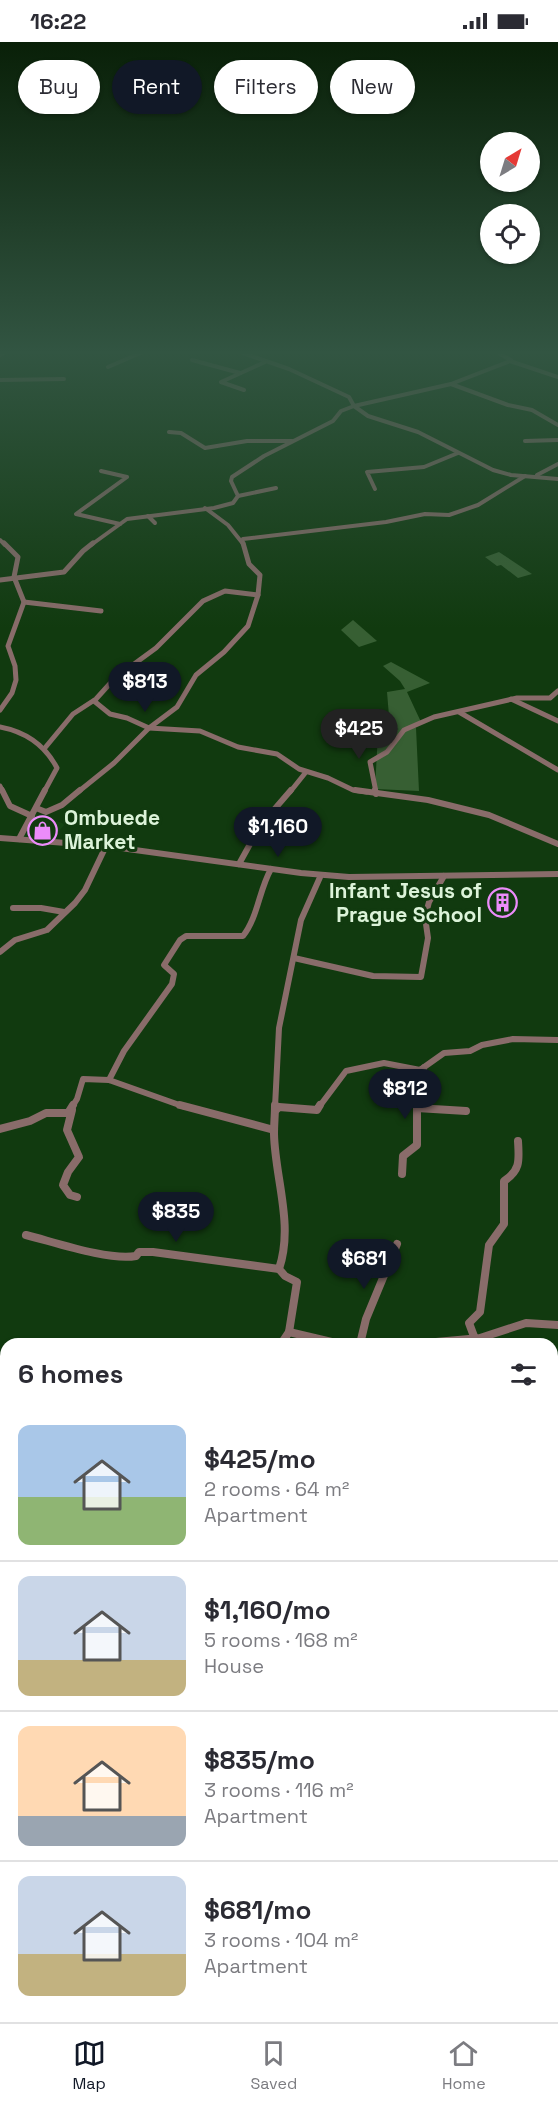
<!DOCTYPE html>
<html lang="en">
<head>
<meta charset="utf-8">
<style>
	:root { --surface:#fff; --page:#f2f2f3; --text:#2b2b33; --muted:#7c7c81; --line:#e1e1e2; --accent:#111827 }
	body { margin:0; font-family:"Space Grotesk",sans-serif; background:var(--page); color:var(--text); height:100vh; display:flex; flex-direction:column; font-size:22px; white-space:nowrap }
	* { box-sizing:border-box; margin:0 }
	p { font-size:20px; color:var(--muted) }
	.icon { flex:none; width:33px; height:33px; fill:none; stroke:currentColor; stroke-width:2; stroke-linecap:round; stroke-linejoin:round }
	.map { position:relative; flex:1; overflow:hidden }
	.drawer { position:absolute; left:0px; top:1296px; width:558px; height:684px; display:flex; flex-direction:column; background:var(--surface); border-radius:18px 18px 0 0; box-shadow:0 2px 4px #0004 }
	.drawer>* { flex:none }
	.hud { position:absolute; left:18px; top:18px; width:522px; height:54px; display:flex; gap:12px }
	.needle { width:39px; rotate:38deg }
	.tools { position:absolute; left:480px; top:90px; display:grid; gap:12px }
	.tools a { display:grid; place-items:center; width:60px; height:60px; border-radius:50%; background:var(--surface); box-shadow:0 2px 4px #0004; font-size:30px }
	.price { position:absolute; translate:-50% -51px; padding:0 14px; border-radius:21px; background:var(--accent); color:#fff; font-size:20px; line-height:39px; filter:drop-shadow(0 2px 3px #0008) }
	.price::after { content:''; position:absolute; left:50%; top:36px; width:18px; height:14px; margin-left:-9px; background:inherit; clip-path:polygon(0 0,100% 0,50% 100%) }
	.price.selected { background:#222; color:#fff }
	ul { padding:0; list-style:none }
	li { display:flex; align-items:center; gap:18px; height:150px; padding:0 18px }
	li+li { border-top:2px solid var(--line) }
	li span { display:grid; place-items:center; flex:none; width:168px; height:120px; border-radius:12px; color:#555 }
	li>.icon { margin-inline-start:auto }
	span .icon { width:72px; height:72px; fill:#fffc; stroke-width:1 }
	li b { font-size:26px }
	h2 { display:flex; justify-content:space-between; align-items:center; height:72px; padding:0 18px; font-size:26px }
	.chip { padding:0 21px; border-radius:27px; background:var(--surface); box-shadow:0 2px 4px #0004; font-size:21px; line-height:54px }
	.chip.selected { background:var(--accent); color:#fff }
	.status { display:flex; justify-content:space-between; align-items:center; height:42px; padding:0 30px; background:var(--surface); direction:ltr }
	.status svg { height:16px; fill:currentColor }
	.tab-bar { display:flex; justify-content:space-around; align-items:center; height:84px; border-top:2px solid var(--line); background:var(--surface); font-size:16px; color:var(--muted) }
	.tab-bar a { display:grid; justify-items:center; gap:3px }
	.tab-bar .selected { color:var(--accent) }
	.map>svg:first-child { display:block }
	.built { fill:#144312 }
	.green { fill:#375f33 }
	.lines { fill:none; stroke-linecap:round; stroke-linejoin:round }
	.minor-far4 { stroke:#896c6a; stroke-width:4 }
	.minor-far3 { stroke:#896c6a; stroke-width:5 }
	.minor-far2 { stroke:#896c6a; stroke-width:6 }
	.minor-far1 { stroke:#896c6a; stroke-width:8 }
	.minor { stroke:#896c6a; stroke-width:10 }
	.labels { text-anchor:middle; stroke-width:6; stroke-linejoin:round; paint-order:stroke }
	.poi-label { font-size:21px; font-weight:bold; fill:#dcf3d9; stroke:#113a0f; text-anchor:start }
</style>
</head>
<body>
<div class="status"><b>16:22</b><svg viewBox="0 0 49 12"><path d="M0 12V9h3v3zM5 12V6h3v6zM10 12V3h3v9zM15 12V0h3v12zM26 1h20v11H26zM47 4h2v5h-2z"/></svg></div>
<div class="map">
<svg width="558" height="1980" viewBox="0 0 558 1980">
	<rect width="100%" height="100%" fill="#113a0f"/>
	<!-- built -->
	<polygon class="built" points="35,772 65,782 52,797 22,795"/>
	<!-- green -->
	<g class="green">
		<polygon points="499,510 532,532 518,536 501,523 497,524 485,515"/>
		<polygon points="353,578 377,599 359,605 341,588"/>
		<polygon points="391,620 430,641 407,650 421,680 414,685 416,686 419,749 375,747 378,691 399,687 390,686 387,650 405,647 400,639 383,624"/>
	</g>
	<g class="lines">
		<!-- minor-far4 -->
		<g class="minor-far4">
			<polyline points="237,309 289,327 349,355 354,364 368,374 418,390 493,428 511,433 558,437"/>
			<polyline points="499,309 500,312 511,318"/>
			<polyline points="0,313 6,309"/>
			<polyline points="192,318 240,331"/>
			<polyline points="108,325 145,309"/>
			<polyline points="0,338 64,337"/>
			<polyline points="451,342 510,319 558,335"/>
			<polyline points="244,348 221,340 265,320"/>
			<polyline points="169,390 181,391 205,406 247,399 292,399"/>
			<polyline points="525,399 558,398"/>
			<polyline points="101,429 127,435 76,472 120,482"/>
			<polyline points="537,433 558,422"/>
			<polyline points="375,447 367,430 424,425 458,411"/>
			<polyline points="238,454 276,446"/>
			<polyline points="205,466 228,483 244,503"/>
			<polyline points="148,474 155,481"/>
			<polyline points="243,497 386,480 425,472 449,473 478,463 525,434"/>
			<polyline points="0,498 5,503"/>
			<polyline points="91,503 127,477 214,466 233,461 238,454 231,439 232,435 264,414 333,379 341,369 354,364 451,342 508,363 532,368 558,383"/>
		</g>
		<!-- minor-far3 -->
		<g class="minor-far3">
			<polyline points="0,538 64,530 83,509 93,501"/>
			<polyline points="24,560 101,569"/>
			<polyline points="511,657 558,679"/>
			<polyline points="94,659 110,672 127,676 149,686 200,689 238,705 277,712 299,727 328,736 353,748 367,750"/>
			<polyline points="0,668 12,651 16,638 15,624 8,604 24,560 14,535 18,515 4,501"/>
			<polyline points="459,670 558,728"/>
			<path d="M0,685C26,690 45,703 57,726L44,750"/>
			<polyline points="44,707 73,672 96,657 115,636 156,606 203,559 225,549 258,553"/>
			<polyline points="0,744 3,750"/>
			<polyline points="78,750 114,721 149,686 177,665 196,633 224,610 248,584 258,553 260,533 249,522 243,501"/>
			<polyline points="290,750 306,730"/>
			<polyline points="376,750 370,720 387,710 404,688 434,675 517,656 550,656 558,649"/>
		</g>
		<!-- minor-far2 -->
		<g class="minor-far2">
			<polyline points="2,748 10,764 32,774"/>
			<polyline points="355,748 428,758 489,773 558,802"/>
			<polyline points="375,748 376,752"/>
			<polyline points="36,766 46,770 62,763 80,748"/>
			<polyline points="0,796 106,804 301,831 349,835 558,832"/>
			<polyline points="19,797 45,748"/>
			<polyline points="239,822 260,784 291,748"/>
			<polyline points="13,866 41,866 64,870"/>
			<polyline points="0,910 15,898 47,888 75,861 85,848 106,804"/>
			<polyline points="294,916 373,934 421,935 428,896 425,875 429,860 444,834"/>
			<path d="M109,1038L124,1009L172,942L174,932L164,923L180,898L186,894H243C258,875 259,848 271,827"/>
			<polyline points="72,1065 77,1057 83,1037 109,1038 185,1065"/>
			<polyline points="275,1065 279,986 301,878 321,833"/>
			<polyline points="319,1065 346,1029 384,1021 420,1028 444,1011 470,1009 482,1003 513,997 558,998"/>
			<polyline points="417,1065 424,1025"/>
		</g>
		<!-- minor-far1 -->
		<g class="minor-far1">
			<polyline points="180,1063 274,1088"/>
			<path d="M275,1063C275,1073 274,1082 274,1092C275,1136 294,1183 279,1227L285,1234L297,1240L289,1290L281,1302"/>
			<polyline points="417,1066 466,1069"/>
			<polyline points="72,1068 67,1088 79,1115 68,1130 63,1143 70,1153 77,1155"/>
			<polyline points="276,1068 279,1065 317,1068 320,1063"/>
			<polyline points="0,1087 30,1079 46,1071 68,1071 73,1063"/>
			<polyline points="402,1132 403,1114 417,1103 417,1063"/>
			<path d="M26,1193C54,1200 109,1219 136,1214L139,1210H153L279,1227"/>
			<polyline points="289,1290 340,1302"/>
			<path d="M475,1297L469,1281L480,1270L489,1203L504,1182V1139C521,1128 519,1118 518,1099"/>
			<polyline points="360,1302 366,1277 397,1202"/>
			<polyline points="414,1302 480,1296 526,1281 558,1283"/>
		</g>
		<!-- minor -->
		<g class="minor">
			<polyline points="552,1814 558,1818"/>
			<polyline points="396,1974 403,1980"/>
		</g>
	</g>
	<!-- sky -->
	<linearGradient id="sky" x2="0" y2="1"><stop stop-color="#092008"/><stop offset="0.53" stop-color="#325542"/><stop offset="1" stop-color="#325542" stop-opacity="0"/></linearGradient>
	<rect width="558" height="586" fill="url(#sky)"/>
	<!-- icons -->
	<defs>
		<symbol id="shop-ring" viewBox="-11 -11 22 22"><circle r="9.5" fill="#113a0f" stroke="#ec8cfa" stroke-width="1.5"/><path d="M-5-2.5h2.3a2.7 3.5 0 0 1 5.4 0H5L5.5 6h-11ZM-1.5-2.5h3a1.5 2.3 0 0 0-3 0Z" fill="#ec8cfa"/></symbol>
		<symbol id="building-ring" viewBox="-11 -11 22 22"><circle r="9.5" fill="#113a0f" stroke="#ec8cfa" stroke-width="1.5"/><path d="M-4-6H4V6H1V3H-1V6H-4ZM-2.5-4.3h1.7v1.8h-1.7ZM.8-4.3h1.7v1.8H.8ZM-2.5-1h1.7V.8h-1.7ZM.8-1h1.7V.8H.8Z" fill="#ec8cfa"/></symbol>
	</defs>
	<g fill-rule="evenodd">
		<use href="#shop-ring" x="26" y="772" width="33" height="33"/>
		<use href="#building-ring" x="486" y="844" width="33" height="33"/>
	</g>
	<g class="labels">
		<!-- poi labels -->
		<g class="poi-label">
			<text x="64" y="783">Ombuede<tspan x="64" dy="24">Market</tspan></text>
			<text x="482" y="856" text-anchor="end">Infant Jesus of<tspan x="482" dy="24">Prague School</tspan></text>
		</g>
	</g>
</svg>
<div class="tools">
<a><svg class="needle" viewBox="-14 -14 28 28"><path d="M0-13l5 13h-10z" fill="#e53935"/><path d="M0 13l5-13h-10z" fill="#7c7c81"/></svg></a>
<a><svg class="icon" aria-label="locate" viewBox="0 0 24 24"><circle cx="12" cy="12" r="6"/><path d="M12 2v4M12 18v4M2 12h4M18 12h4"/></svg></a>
</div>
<b class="price" style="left:145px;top:671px">$813</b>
<b class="price selected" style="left:359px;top:718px">$425</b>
<b class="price" style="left:278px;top:816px">$1,160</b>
<b class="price" style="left:405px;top:1078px">$812</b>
<b class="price" style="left:176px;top:1201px">$835</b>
<b class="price" style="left:364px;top:1248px">$681</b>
<div class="hud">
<a class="chip">Buy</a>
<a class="chip selected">Rent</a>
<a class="chip">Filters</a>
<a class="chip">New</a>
</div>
<section class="drawer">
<h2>6 homes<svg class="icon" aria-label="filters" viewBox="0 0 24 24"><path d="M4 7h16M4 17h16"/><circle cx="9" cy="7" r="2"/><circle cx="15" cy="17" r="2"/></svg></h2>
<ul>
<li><span style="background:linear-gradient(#a9c7e8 60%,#8fb573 0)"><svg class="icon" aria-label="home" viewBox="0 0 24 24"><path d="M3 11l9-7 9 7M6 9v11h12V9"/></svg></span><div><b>$425/mo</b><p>2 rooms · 64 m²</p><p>Apartment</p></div></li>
<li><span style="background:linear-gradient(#c9d6e8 70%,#c2b280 0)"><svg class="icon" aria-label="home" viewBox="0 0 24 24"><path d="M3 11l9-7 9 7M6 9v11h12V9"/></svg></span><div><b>$1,160/mo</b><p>5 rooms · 168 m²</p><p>House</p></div></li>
<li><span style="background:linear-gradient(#ffd9b3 75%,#9aa5b1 0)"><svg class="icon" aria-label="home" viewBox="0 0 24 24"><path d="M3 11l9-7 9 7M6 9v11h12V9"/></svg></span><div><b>$835/mo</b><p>3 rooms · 116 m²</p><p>Apartment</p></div></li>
<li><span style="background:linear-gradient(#c9d6e8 65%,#c2b280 0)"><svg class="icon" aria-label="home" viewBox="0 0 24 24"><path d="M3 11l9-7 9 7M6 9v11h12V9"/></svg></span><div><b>$681/mo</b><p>3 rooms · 104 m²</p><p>Apartment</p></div></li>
</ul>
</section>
</div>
<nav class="tab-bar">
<a class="selected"><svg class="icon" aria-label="map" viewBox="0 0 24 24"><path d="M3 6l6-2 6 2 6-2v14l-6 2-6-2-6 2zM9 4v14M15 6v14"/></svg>Map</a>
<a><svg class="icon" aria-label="saved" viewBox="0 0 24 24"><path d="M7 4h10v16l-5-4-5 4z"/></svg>Saved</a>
<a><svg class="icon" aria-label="home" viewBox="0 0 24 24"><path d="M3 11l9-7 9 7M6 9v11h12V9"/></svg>Home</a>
</nav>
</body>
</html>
